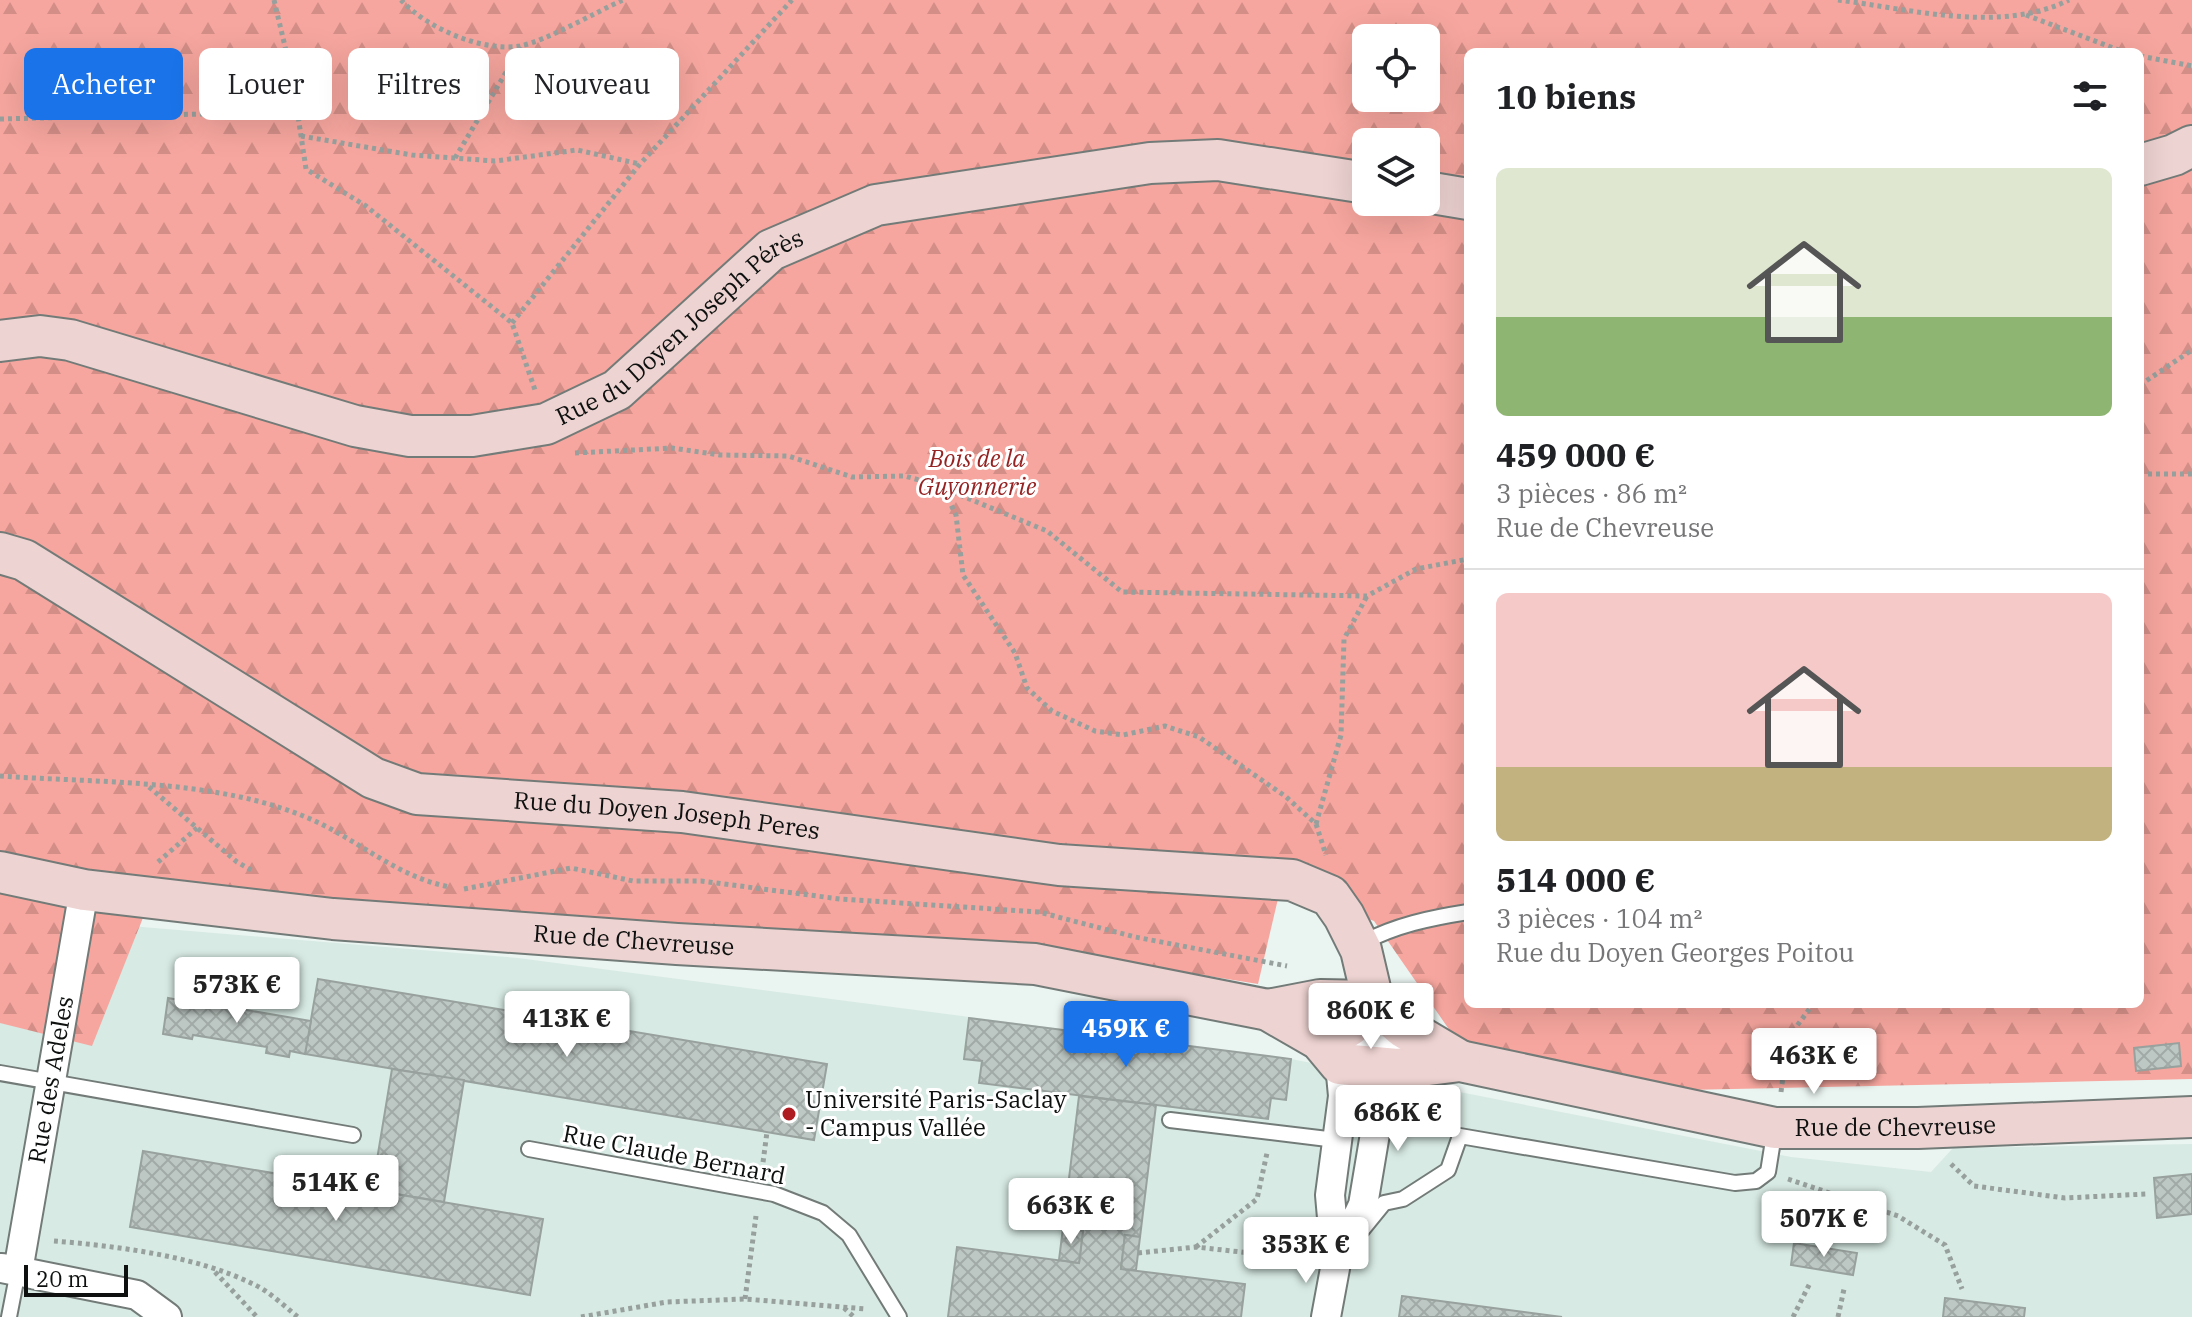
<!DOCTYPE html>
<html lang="fr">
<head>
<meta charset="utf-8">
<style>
	:root { --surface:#fff; --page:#f6f6f6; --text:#202124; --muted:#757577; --line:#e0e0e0; --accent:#1a73e8 }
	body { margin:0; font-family:"IBM Plex Serif",serif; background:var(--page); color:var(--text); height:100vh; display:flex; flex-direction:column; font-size:30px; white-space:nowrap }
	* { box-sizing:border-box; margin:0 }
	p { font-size:26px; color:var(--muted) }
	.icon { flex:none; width:44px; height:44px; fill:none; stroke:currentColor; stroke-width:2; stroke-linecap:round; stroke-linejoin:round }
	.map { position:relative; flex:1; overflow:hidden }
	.side { position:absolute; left:1464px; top:48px; width:680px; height:960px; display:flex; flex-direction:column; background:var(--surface); border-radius:12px; box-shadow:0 8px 32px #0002 }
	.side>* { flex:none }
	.banner { position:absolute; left:24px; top:48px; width:760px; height:72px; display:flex; gap:16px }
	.tools { position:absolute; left:1352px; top:24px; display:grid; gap:16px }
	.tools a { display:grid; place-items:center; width:88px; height:88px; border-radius:12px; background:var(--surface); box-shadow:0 8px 32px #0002; font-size:40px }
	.scale { position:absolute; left:24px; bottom:20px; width:104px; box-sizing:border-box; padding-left:8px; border:4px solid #0d100f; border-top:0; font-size:22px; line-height:28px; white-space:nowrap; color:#0d100f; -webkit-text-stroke:6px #fff; paint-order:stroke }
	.price { position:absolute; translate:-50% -68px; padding:0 18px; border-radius:8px; background:#fff; color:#222; font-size:26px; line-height:52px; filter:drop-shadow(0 2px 4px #0008) }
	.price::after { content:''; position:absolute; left:50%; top:48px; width:24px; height:18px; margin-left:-12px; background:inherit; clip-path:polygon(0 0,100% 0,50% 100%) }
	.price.on { background:var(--accent); color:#fff }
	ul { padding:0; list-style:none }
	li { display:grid; align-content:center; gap:16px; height:424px; padding:0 32px }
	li+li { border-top:2px solid var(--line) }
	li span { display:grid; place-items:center; height:248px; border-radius:12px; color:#555 }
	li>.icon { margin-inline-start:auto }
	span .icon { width:144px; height:144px; fill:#fffc; stroke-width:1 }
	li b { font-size:34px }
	h2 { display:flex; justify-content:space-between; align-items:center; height:96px; padding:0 32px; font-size:34px }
	.tag { padding:0 28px; border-radius:12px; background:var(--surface); box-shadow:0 8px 32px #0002; font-size:28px; line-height:72px }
	.tag.on { background:var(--accent); color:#fff }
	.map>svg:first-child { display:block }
	.built { fill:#d7eae3 }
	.forest { fill:url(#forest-firs); fill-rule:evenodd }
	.building { fill:url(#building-cross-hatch); stroke:#98a19d; stroke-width:2 }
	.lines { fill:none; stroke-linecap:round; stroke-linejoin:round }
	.lane-casing { stroke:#737b78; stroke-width:18 }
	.street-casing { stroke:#737b78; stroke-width:32 }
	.secondary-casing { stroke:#737b78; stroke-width:44 }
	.path { stroke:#98a09d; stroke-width:5; stroke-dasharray:4 4; stroke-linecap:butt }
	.lane { stroke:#fff; stroke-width:14 }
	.street { stroke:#fff; stroke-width:28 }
	.secondary { stroke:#edd3d1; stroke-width:40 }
	.poi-dot { fill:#ae1c21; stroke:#fff; stroke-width:3 }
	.labels { text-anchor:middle; stroke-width:6; stroke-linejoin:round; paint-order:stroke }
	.street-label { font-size:24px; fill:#0d100f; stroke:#fff }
	.park-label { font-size:24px; font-style:italic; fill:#952323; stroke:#fff }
	.poi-label { font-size:24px; fill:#0d100f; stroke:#fff; text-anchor:start }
</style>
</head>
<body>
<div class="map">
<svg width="2192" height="1317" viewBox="0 0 2192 1317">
	<defs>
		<pattern id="forest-firs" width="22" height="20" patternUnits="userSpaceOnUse" patternTransform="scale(2)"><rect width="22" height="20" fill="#f6a69e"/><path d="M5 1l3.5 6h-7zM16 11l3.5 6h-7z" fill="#d28e87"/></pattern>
		<pattern id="building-cross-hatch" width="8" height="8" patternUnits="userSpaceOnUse" patternTransform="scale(2)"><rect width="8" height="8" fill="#bdc7c3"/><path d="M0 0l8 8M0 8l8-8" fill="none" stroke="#a1aaa6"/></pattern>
	</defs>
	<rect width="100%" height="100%" fill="#eaf4f1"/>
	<!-- built -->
	<polygon class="built" points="0,903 142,927 518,958 1291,1059 1791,1157 1931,1172 1953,1148 2192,1144 2192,1317 0,1317"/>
	<!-- forest -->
	<path class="forest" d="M0,0H2192V1079L1685,1090L1455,1038L1374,921L1281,886L1258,984L1053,951L500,923L158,880L92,1046L0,1023ZM1366,38H1426V98H1366ZM1468,52H2140V1004H1468ZM1366,142H1426V202H1366Z"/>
	<!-- building -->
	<g class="building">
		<polygon points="318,979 827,1064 814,1140 305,1054"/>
		<polygon points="214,993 241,998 240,1009 311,1021 305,1054 290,1051 289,1057 266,1053 267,1047 193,1035 192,1039 163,1034 168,998 212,1006"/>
		<polygon points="969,1018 1291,1059 1286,1100 1271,1098 1268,1119 979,1083 982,1061 964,1059"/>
		<polygon points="2179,1043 2181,1066 2136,1071 2134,1048"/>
		<polygon points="392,1069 464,1080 444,1202 372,1190"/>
		<polygon points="1079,1096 1156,1105 1140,1237 1125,1235 1121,1269 1245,1284 1241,1317 948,1317 957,1247 1079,1263 1083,1231 1063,1228"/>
		<polygon points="143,1151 543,1219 530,1295 130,1227"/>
		<polygon points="2192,1174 2192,1214 2157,1218 2154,1178"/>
		<polygon points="1063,1228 1083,1231 1079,1263 1059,1260"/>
		<polygon points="1125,1235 1140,1237 1136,1270 1121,1269"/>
		<polygon points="1794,1243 1857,1253 1853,1275 1791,1265"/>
		<polygon points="1402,1296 1562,1317 1399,1317"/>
		<polygon points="1945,1298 2025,1308 2024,1317 1943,1317"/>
	</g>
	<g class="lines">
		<defs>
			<g id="lane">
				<path d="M1362,943C1396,925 1430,918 1468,912"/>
				<polyline points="0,1073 353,1135"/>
				<polyline points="1170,1120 1336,1140"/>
				<polyline points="529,1149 774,1194 823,1213 849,1235 899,1317"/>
				<polyline points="1362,1230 1384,1203 1403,1199 1448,1170 1460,1136 1735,1183 1756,1181 1768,1172 1775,1128"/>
				<polyline points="9,1317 18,1271"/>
			</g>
			<g id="street">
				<polyline points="2,1268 137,1295 167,1317"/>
				<path id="s1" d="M18,1271L84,890"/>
				<polyline points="1326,1317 1336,1263 1330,1195 1343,1096 1340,1064 1384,1033 1403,1027 1397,1069 1380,1104 1363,1205 1336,1263"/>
			</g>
			<g id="secondary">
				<polyline points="2140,165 2174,155 2192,146"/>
				<polyline points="1426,192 1468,199"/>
				<path id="s2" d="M0,341L40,336L70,340L355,426L410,436H472L546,424L617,390L771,250L876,205L1150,163L1218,160L1366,183"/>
				<path id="s3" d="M0,553L24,560L373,778L417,794L682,812L1059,865L1292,880L1330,896L1344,916L1361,950L1373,1001C1358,1023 1344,1031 1320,1040"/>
				<path id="s4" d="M0,872L84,890L333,919L677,944L1035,964L1268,1010L1320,1040L1340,1064L1397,1069L1460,1061L1775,1128H1918L2192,1117"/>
				<polyline points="1268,1010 1320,1000 1373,1001 1403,1027 1460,1061"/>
			</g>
		</defs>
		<!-- lane casing -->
		<use href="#lane" class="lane-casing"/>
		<!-- street casing -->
		<use href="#street" class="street-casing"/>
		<!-- secondary casing -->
		<use href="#secondary" class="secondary-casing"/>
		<!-- path -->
		<g class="path">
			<polyline points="274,0 292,76 306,169 366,206 512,323 535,390"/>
			<path d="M401,0C427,28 481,52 520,46C546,41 596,12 623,0"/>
			<path d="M1838,0C1910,9 2000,34 2069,0"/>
			<polyline points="2026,15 2124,52"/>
			<polyline points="2140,56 2192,66"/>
			<polyline points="0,119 202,114 292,76"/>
			<polyline points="301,136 412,155 495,161 577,150 640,164"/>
			<polyline points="455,158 521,47"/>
			<polyline points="512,323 640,164 792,0"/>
			<polyline points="2140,385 2192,350"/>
			<polyline points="575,453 672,448 720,455 788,456 852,477 905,476 933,484 947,497 956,515 963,575 1015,653 1027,688 1052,711 1095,731 1123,735 1165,726 1199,737 1285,796 1316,824 1326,855"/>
			<polyline points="2140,474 2192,474"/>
			<polyline points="938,486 1047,531 1122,592 1367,596 1416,569 1468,559"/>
			<path d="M0,776C99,783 217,779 308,818C358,839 396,877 450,887"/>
			<polyline points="149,787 237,862 253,871"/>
			<polyline points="1316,824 1341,735 1344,639 1367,596"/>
			<polyline points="158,862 197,828"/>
			<polyline points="464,889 571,868 633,881 701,881 840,899 1039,912 1135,937 1287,966"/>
			<polyline points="1788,1038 1813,1004"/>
			<polyline points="1781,1092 1788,1038"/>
			<polyline points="1951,1164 1974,1186 2065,1198 2146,1194"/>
			<polyline points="762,1170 767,1132"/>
			<polyline points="1788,1179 1898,1216 1945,1245 1962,1289"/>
			<path d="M54,1241C117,1246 196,1256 253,1284C269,1291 284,1306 298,1317"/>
			<polyline points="1196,1247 1257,1199 1267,1153"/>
			<polyline points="1138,1253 1196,1247 1304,1259"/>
			<polyline points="215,1272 257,1317"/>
			<polyline points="745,1299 756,1216"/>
			<polyline points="844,1308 854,1317"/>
			<polyline points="581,1317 667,1302 745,1299 866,1309"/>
			<polyline points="1793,1317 1810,1283"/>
			<polyline points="1838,1317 1844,1289"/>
		</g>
		<!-- lane -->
		<use href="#lane" class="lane"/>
		<!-- street -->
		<use href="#street" class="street"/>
		<!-- secondary -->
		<use href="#secondary" class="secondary"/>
	</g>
	<!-- markers -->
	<circle class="poi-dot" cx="789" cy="1114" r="8"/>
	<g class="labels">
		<!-- street labels -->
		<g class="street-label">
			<text dy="8" stroke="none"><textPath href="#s2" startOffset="728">Rue du Doyen Joseph Pérès</textPath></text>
			<text dy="8" stroke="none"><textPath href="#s3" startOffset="734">Rue du Doyen Joseph Peres</textPath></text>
			<text dy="8" stroke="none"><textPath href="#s4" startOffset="638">Rue de Chevreuse</textPath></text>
			<text dy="8" stroke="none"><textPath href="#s1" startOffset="194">Rue des Adeles</textPath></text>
			<text dy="8" stroke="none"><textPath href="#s4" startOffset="1932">Rue de Chevreuse</textPath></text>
			<text transform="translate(674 1155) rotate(11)" y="8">Rue Claude Bernard</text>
		</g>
		<!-- park labels -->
		<g class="park-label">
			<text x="977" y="467">Bois de la<tspan x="977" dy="28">Guyonnerie</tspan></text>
		</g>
		<!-- poi labels -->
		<g class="poi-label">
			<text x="805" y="1108">Université Paris-Saclay<tspan x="805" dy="28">- Campus Vallée</tspan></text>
		</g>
	</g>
</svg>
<div class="tools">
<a><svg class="icon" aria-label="locate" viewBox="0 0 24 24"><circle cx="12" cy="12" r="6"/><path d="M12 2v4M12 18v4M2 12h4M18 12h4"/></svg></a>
<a><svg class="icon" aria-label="layers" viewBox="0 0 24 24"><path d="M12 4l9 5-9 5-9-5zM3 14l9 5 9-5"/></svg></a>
</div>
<div class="scale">20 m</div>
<b class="price" style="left:237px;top:1025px">573K €</b>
<b class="price" style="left:1371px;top:1051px">860K €</b>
<b class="price" style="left:567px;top:1059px">413K €</b>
<b class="price on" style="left:1126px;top:1069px">459K €</b>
<b class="price" style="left:1814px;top:1096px">463K €</b>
<b class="price" style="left:1398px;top:1153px">686K €</b>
<b class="price" style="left:336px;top:1223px">514K €</b>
<b class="price" style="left:1071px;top:1246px">663K €</b>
<b class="price" style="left:1824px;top:1259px">507K €</b>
<b class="price" style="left:1306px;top:1285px">353K €</b>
<div class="banner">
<a class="tag on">Acheter</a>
<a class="tag">Louer</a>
<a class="tag">Filtres</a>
<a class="tag">Nouveau</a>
</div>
<section class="side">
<h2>10 biens<svg class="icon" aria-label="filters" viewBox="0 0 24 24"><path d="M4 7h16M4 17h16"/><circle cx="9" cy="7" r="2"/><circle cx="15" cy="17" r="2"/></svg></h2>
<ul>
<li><span style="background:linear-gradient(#dfe7d0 60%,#8fb573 0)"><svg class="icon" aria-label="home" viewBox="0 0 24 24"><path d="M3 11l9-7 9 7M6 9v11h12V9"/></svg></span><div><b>459 000 €</b><p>3 pièces · 86 m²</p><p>Rue de Chevreuse</p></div></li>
<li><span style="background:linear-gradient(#f6c9c9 70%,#c2b280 0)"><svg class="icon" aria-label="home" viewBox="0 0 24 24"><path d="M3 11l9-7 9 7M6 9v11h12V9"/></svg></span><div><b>514 000 €</b><p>3 pièces · 104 m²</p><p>Rue du Doyen Georges Poitou</p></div></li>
</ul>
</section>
</div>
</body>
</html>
